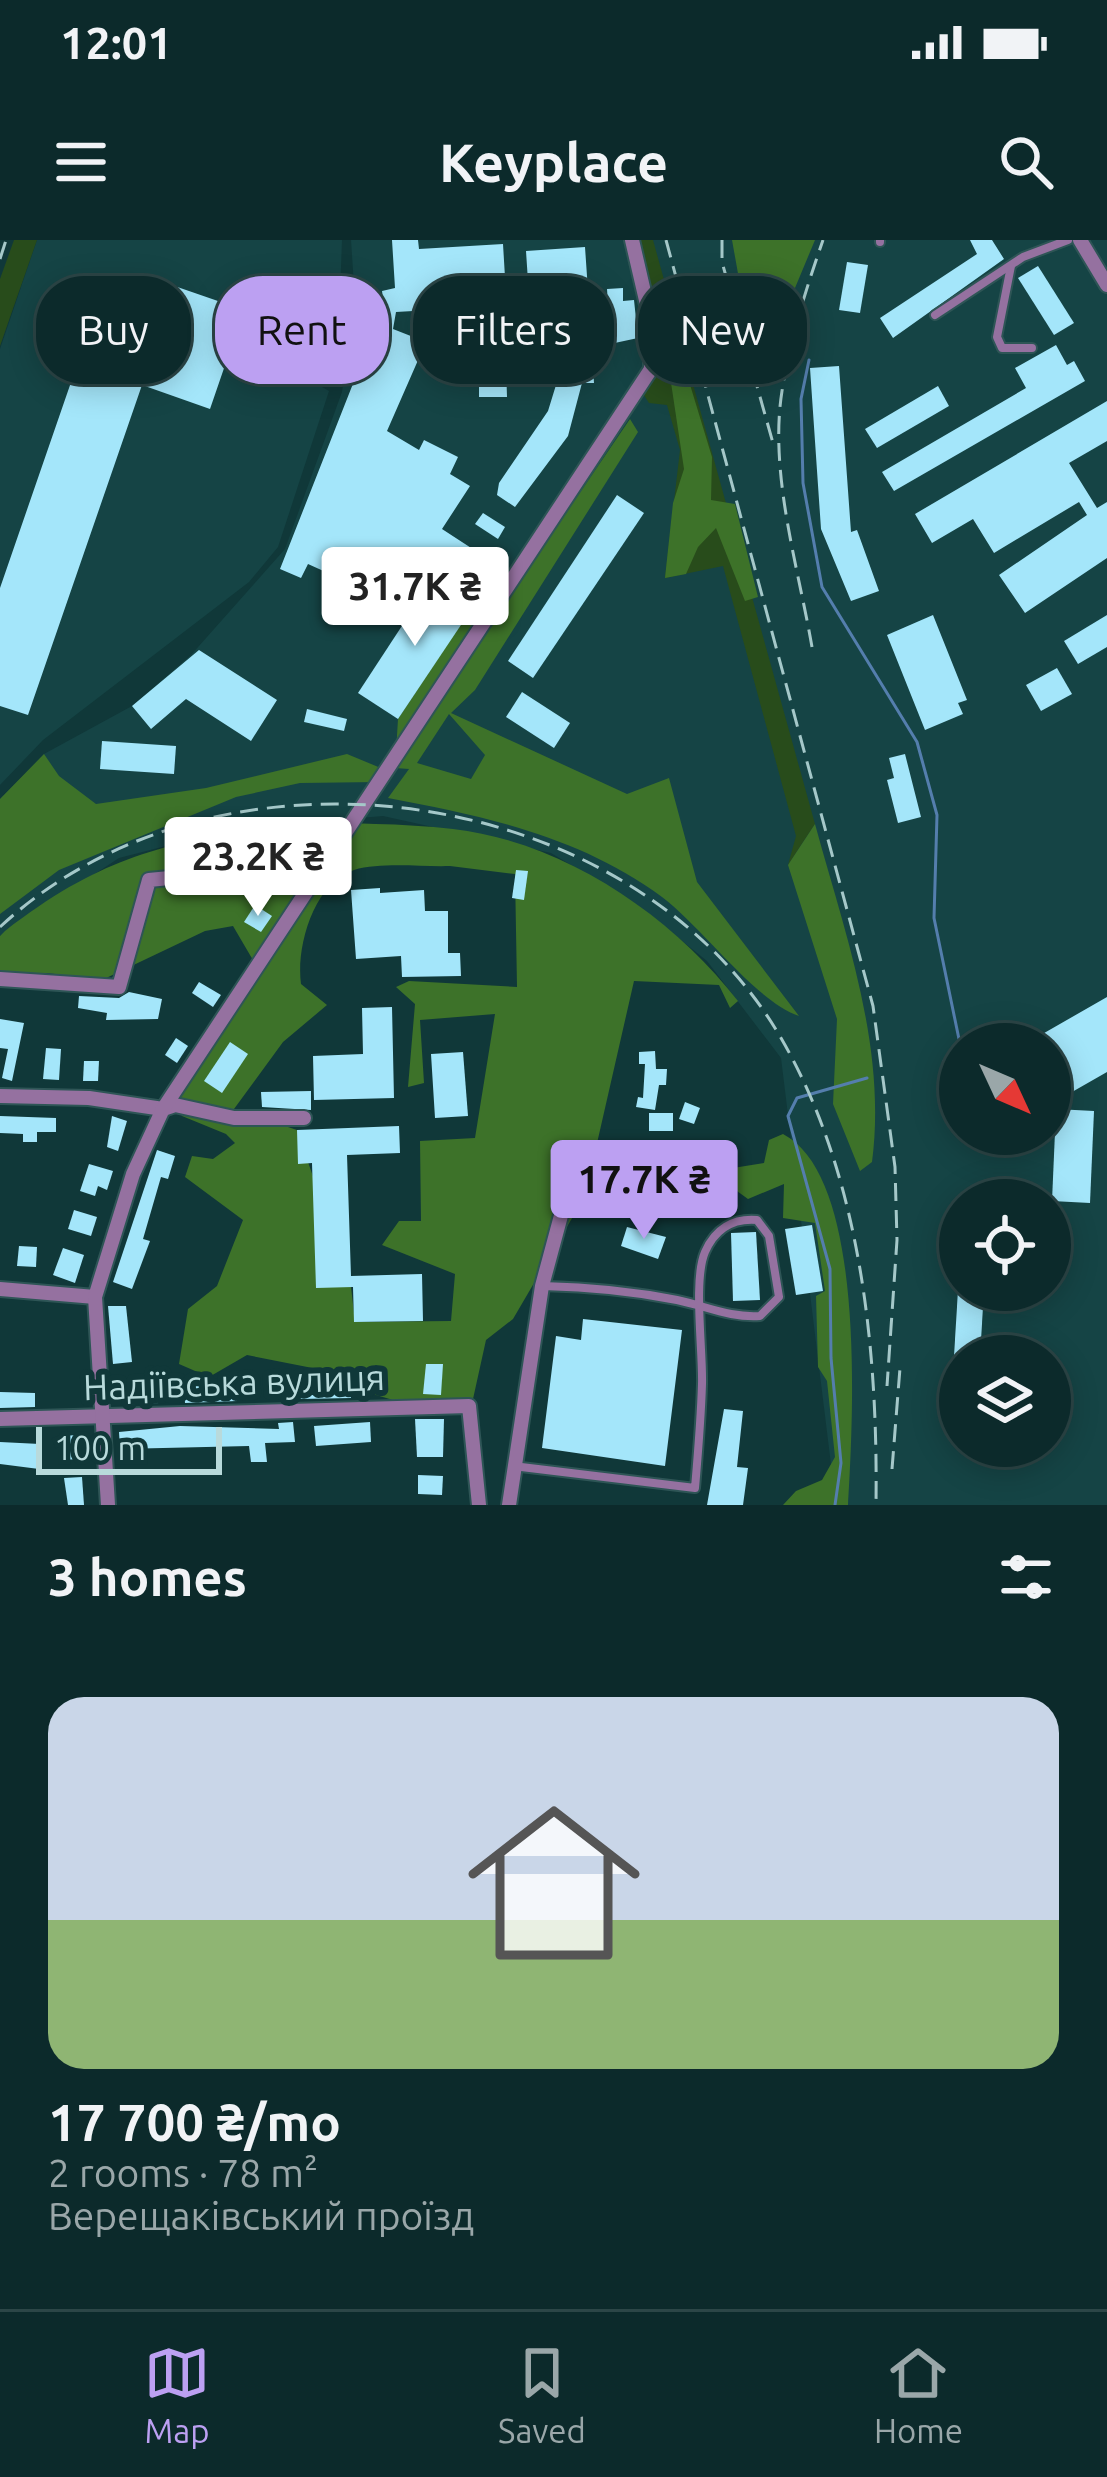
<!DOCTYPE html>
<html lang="en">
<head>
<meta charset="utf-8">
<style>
	:root { --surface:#0c2a2b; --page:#1a3637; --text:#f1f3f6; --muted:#9aa7a9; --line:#2c4647; --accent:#bca0f2 }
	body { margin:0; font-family:Ubuntu,sans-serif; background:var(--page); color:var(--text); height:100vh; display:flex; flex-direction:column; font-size:45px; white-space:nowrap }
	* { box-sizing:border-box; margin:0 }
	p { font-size:39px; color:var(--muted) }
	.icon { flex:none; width:66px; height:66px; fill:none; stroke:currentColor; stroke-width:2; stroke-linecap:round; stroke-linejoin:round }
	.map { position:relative; height:1265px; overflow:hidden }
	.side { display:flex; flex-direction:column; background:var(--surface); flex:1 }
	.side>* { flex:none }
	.top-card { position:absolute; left:36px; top:36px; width:1035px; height:108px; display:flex; gap:24px }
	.needle { width:78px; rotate:134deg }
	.buttons { position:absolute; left:939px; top:783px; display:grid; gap:24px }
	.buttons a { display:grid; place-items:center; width:132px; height:132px; border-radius:50%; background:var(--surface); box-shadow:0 6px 30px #0003,0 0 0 3px var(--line); font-size:60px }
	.scale { position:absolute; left:36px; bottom:30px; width:186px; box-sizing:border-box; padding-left:12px; border:6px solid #b8dadb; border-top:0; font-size:33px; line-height:42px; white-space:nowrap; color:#b8dadb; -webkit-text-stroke:9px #103839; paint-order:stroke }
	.price { position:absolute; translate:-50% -102px; padding:0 27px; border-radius:12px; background:#fff; color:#222; font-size:39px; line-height:78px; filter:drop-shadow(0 3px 6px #0008) }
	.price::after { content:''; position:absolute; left:50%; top:72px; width:36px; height:27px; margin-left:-18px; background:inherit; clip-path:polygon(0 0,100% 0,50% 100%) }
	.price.on { background:var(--accent); color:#111 }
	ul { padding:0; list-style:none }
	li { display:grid; align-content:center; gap:24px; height:636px; padding:0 48px }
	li+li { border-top:3px solid var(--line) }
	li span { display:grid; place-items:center; height:372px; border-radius:36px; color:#555 }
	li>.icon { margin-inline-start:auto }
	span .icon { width:216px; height:216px; fill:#fffc; stroke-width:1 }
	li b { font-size:51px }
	h2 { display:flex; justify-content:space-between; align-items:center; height:144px; padding:0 48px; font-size:51px }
	.pill { padding:0 42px; border-radius:48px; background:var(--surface); box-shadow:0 6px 30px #0003,0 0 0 3px var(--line); font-size:42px; line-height:108px }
	.pill.on { background:var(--accent); color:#111 }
	.status { display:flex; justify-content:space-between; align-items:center; height:84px; padding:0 60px; background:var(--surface); direction:ltr }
	.status svg { height:33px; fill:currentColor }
	header { display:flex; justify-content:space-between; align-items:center; height:156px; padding:0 48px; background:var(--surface); font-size:54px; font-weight:700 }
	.dock { display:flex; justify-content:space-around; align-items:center; height:168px; border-top:3px solid var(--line); background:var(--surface); font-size:33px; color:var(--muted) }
	.dock a { display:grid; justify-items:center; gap:6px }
	.dock .on { color:var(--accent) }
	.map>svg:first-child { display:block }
	.built { fill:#154445; fill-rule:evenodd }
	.green { fill:#284c1b }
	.forest { fill:#3d7229; fill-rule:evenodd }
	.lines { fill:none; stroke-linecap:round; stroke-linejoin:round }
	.stream { stroke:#547ead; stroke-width:3 }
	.building { fill:#a4e6fa }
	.lane-casing { stroke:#2e5556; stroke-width:12 }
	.street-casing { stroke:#2e5556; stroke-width:18 }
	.lane { stroke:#9571a0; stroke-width:8 }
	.street { stroke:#9571a0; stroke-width:14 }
	.rail { stroke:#a5c8c9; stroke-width:3; stroke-dasharray:18 9; stroke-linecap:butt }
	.labels { text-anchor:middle; stroke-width:12; stroke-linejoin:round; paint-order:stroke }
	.street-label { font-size:36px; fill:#b8dadb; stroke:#103839 }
</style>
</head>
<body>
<div class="status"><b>12:01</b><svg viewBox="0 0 49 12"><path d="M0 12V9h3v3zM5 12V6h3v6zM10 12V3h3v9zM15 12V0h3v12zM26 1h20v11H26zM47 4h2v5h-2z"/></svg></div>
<header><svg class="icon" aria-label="menu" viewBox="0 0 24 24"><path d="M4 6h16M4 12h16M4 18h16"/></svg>Keyplace<svg class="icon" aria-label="search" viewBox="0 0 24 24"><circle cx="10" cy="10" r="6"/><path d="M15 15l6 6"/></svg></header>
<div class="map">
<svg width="1107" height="1265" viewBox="0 0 1107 1265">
	<rect width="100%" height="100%" fill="#103839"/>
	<!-- built -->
	<g class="built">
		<polygon points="37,0 342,0 340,55 352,62 322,147 329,151 278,307 249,342 43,500 0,545 0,109"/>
		<path d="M351,0H1107V1265H836L781,818L707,721L636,664L551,613L383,576L232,589L119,618L0,696V559L44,514L132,466L191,415L285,309L342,152L355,61ZM960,804H1050V894H960ZM960,960H1050V1050H960ZM960,1116H1050V1206H960Z"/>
	</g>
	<!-- green -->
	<g class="green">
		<polygon points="14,0 37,0 0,106 0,39"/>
		<polygon points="632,0 653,0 815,584 788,625 796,596 723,326 665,338 680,210 667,165 649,163 640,149 654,112"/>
	</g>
	<!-- forest -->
	<g class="forest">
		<polygon points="732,0 815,0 790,60 778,134 766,134 753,117"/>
		<polygon points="670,136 688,138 712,217 711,260 735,264 758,357 745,361 716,288 698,307 686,334 665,338 673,263 684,229"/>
		<path d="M630,179L638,192L475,450L451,473L627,554L669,538L697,642L799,776C754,760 705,690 662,657C581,597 485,576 388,558L409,529L395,528L398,479L466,376L491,383ZM449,474L485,515L471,539L417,523Z"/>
		<polygon points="44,514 59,536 96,564 206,548 347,514 388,531 378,542 300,543 236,557 59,630 0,674 0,559"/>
		<path d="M297,581C349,584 402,583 453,589C564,602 671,675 738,761L730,768L719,745L634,741L585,956L513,1079L486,1100L473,1159L417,1167L376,1155L358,1137L247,1115L209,1137L179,1124L188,1069L217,1046L243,980L185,937L192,916L213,919L235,903L226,894L182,876L172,856L257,727L233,686L205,691L102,740L47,733L0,738V696L5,691C110,610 170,604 297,581ZM450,626L515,634L517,747L409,741L396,747L415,764L408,847L424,843L420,780L495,774L475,898L420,901L421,981H399L382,1005L455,1034L451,1081L355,1082L351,1047L297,890L234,869L283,802L327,765L301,744C296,708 313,643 354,630C381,622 421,627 450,626Z"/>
		<path d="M815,584C845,694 887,807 872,922L860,931L833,864L837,779L788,625Z"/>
		<path d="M783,894C867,937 853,1179 848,1265H783L796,1251L822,1240L835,1217L827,1141L818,1127L816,1056L825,1051L815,983L783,978L784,944L748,959L730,946L733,928L764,923L769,900Z"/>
	</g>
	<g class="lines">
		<!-- stream -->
		<g class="stream">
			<polyline points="809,120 801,159 803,243 822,347 917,502 937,575 934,678 960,804"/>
			<polyline points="944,821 960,814"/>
			<polyline points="835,1265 841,1223 831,1118 830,1029 788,876 797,858 867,838"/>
		</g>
	</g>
	<!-- building -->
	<g class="building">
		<polygon points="392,0 418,0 419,9 503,4 508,87 461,90 461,101 450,102 448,69 396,72 393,89 426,102 387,191 419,210 424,200 458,217 450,234 470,246 442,289 485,317 471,338 427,310 408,339 353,308 339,338 308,324 301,338 280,329 384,65 382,51 395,48"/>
		<polygon points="970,0 992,0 1004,19 893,98 880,78 977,14"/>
		<polygon points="585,7 589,65 608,64 607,49 623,48 623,61 634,60 638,98 610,104 609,80 590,82 594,143 582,143 568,196 515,267 497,255 499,243 548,171 556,145 535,147 526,11"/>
		<polygon points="847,22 868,25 860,73 839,70"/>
		<polygon points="1038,26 1074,83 1054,95 1018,38"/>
		<polygon points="160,41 244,70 210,169 142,145 28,475 0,466 0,348 98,64 146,81"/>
		<polygon points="1056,105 1067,125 1074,121 1085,141 894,251 882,232 1026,148 1015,128"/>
		<polygon points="483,118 483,125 506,124 507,157 479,157 479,143 461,143 460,119"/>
		<polygon points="839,126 851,292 857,290 879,351 851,361 821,289 810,128"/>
		<polygon points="938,146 949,166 877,208 865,189"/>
		<polygon points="1107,161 1107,201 1069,223 1097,268 1107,262 1107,318 1025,373 999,335 1087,275 1079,262 994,313 973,279 932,303 915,274"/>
		<polygon points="617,255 644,273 533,438 508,421"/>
		<polygon points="483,273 505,287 498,299 475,284"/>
		<polygon points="432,340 473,367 398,479 358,453"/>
		<polygon points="933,375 967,460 958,463 963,474 925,490 887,395"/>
		<polygon points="1107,375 1107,407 1078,424 1064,401"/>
		<polygon points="199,410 277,460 251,501 186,459 151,489 132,466"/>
		<polygon points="1057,428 1072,454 1041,471 1026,445"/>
		<polygon points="522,452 570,483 554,508 506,477"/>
		<polygon points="307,469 347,479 344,491 304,482"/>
		<polygon points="102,501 176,506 174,534 100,529"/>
		<polygon points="905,514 921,577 898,583 887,540 894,538 889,518"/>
		<polygon points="516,630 528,631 524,660 512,658"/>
		<polygon points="380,648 380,653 424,650 425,671 448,671 448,713 460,713 461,736 402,737 401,716 356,719 351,650"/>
		<polygon points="255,665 272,676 261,692 244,682"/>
		<polygon points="199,742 221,755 213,767 192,753"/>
		<polygon points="129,752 162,759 158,779 106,780 107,773 78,768 79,756 119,758"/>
		<polygon points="1107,757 1107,832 1065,856 1050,829 1050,804 1025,804"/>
		<polygon points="392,767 394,858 314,860 313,816 363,814 362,768"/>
		<polygon points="0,779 24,783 12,841 2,838 8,809 0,808"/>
		<polygon points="176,798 188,806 177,823 165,815"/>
		<polygon points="230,802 248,814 222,853 204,841"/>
		<polygon points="46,808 61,809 59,840 43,839"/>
		<polygon points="655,811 656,829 667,829 666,845 659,845 655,870 636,867 638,857 643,858 645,824 639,824 639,812"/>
		<polygon points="463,812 468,876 435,878 431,814"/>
		<polygon points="84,821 99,821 98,841 83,841"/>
		<polygon points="311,851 311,870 262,867 261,852"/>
		<polygon points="685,862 700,868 694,884 679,879"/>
		<polygon points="1056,869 1094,871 1090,963 1052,961"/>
		<rect x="649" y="873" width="24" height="18"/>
		<polygon points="0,876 56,878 56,892 37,892 37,902 23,902 23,894 0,893"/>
		<polygon points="112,876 127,881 118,911 107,907"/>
		<polygon points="399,886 400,913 347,915 351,1036 422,1034 423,1081 354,1082 353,1047 316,1048 312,923 298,924 297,890"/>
		<polygon points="157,910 175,916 168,939 161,937 143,999 150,1001 132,1049 113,1042"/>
		<polygon points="89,924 113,931 107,950 98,946 95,956 80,951"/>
		<polygon points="642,938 660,941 654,974 635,971"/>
		<polygon points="74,970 97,977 91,996 68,989"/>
		<polygon points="812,985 823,1051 796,1055 785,989"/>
		<polygon points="627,987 666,997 658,1019 621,1006"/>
		<polygon points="756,992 760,1060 733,1061 731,993"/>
		<polygon points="19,1006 37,1007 36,1027 17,1026"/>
		<polygon points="63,1008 84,1015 75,1043 53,1035"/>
		<polygon points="958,1050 984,1051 980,1116 954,1116"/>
		<polygon points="108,1066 126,1066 132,1122 113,1124"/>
		<polygon points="583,1079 682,1090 665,1226 542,1208 556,1096 581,1100"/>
		<polygon points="426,1124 443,1124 441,1155 423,1154"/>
		<polygon points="158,1138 159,1163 113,1165 112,1153 141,1151 140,1139"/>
		<polygon points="322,1145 322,1150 351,1148 351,1158 299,1159 299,1146"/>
		<polygon points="184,1146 236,1147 237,1161 185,1163"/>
		<polygon points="0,1152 35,1153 35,1167 0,1168"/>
		<polygon points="724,1169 743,1171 737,1227 748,1228 743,1265 707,1265"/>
		<polygon points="415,1179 444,1179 443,1217 417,1217"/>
		<polygon points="293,1182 295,1202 265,1203 267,1222 251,1222 249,1206 120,1209 119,1192 180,1186 279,1189 278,1183"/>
		<polygon points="370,1182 371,1202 316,1206 314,1186"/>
		<polygon points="79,1195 81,1219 61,1220 60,1196"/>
		<polygon points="0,1202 40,1204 39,1229 0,1224"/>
		<polygon points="418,1235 443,1236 442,1255 418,1254"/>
		<polygon points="82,1237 84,1265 68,1265 64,1238"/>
	</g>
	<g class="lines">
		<defs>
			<g id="lane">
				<polyline points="880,0 880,2"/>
				<polyline points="1011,26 997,97 1002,108 1032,108"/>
				<polyline points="935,75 1023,17 1068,0"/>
				<path d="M513,1226L695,1248C698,1213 701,1179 702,1144C703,1110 693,1040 705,1012C715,989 733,978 757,980L769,996L779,1057L760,1076C730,1078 706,1066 677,1060C632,1051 589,1047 543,1046"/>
			</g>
			<g id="street">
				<polyline points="1080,0 1107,45"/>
				<polyline points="0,739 119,747 149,640 210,634 314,639"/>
				<polyline points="0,856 89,858 163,869 175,865 234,878 304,878"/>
				<polyline points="0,1049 95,1057"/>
				<polyline points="0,1179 469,1166 479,1265"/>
				<polyline points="108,1265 95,1057 133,934 163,869 651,129 651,82 632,0"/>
				<polyline points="509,1265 542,1046 573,931"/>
			</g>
		</defs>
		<!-- lane casing -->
		<use href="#lane" class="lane-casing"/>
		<!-- street casing -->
		<use href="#street" class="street-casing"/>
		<!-- lane -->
		<use href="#lane" class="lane"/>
		<!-- street -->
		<use href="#street" class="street"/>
		<!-- rail -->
		<g class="rail">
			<polyline points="666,0 873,766 895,927 897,1000 887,1146"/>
			<polyline points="722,0 722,22 773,203"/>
			<polyline points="0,19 6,0"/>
			<path d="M812,407C798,326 769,233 782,151C790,99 806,49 823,0"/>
			<path d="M0,687C218,484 631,540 781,798C861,936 878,1109 876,1265"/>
			<polyline points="892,1229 900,1128"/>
		</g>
	</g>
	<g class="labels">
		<!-- street labels -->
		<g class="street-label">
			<text transform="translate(234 1142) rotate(-2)" y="13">Надіївська вулиця</text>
		</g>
	</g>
</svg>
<div class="buttons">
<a><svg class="needle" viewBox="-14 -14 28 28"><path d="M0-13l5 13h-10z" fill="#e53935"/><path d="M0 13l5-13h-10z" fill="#9aa7a9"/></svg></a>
<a><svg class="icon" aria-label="locate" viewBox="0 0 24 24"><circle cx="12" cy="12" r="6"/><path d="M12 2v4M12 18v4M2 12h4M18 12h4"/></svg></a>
<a><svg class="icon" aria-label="layers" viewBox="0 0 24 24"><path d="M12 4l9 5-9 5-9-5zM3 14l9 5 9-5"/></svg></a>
</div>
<div class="scale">100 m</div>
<b class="price" style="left:415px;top:409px">31.7K ₴</b>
<b class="price" style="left:258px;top:679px">23.2K ₴</b>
<b class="price on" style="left:644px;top:1002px">17.7K ₴</b>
<div class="top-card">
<a class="pill">Buy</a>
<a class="pill on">Rent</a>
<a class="pill">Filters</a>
<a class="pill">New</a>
</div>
</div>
<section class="side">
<h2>3 homes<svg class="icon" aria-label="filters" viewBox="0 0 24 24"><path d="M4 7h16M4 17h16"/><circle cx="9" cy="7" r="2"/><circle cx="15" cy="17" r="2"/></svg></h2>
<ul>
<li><span style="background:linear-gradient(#c9d6e8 60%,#8fb573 0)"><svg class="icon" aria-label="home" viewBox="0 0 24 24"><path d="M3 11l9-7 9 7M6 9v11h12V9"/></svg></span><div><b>17 700 ₴/mo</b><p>2 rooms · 78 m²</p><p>Верещаківський проїзд</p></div></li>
</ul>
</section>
<nav class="dock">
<a class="on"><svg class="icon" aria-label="map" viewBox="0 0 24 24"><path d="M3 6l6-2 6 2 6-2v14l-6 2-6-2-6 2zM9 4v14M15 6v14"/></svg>Map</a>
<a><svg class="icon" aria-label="saved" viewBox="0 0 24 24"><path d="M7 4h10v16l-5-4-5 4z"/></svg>Saved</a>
<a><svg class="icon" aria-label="home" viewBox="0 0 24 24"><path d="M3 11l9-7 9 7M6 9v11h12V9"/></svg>Home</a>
</nav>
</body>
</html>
